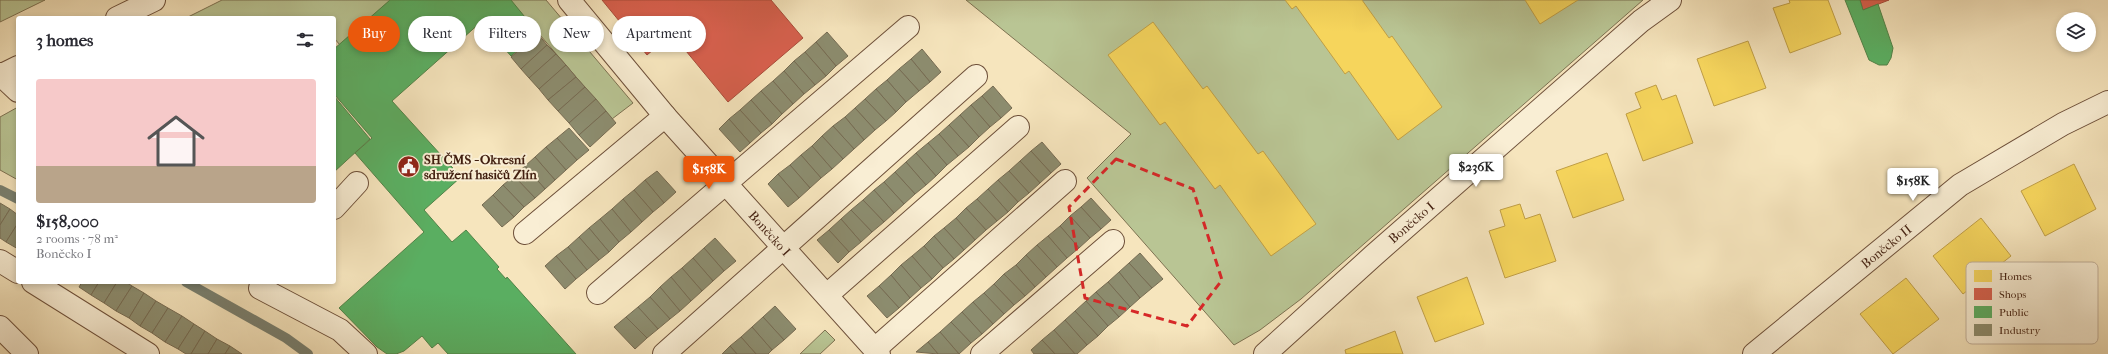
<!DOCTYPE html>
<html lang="en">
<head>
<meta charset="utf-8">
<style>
	:root { --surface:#fff; --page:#f2f2f3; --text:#2b2b33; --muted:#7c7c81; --line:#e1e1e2; --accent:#ea580c }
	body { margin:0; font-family:"IM FELL French Canon",serif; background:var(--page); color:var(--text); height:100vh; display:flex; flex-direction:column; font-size:15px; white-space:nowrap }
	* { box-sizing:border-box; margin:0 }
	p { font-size:13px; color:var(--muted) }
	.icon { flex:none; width:22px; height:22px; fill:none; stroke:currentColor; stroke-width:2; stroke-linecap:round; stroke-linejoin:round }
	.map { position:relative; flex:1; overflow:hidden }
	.details { position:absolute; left:16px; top:16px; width:320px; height:268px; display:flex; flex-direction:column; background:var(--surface); border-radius:4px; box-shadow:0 2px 6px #0003 }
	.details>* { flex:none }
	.top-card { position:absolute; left:348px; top:16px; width:380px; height:36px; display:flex; gap:8px }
	.fabs { position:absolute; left:2056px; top:12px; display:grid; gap:8px }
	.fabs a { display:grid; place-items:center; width:40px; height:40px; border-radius:50%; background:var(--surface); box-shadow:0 2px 6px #0003; font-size:20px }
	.price { position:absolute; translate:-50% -34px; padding:0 9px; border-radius:4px; background:#fff; color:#222; font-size:13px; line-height:26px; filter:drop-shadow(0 1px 2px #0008) }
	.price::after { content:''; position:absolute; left:50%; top:24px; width:12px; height:9px; margin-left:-6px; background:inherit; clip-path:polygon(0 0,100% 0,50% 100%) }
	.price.selected { background:var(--accent); color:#fff }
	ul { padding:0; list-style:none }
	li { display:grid; align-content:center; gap:8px; height:212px; padding:0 20px }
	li+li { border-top:1px solid var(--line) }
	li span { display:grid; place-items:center; height:124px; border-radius:4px; color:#555 }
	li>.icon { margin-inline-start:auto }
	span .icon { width:72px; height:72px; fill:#fffc; stroke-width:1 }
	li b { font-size:17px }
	h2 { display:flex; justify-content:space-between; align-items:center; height:48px; padding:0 20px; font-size:17px }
	.pill { padding:0 14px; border-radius:18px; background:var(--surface); box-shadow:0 2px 6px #0003; font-size:14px; line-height:36px }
	.pill.selected { background:var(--accent); color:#fff }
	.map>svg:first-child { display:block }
	.green { fill:#b9c594; stroke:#7d7252 }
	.homes { fill:#f6d55c; stroke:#c09e45 }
	.shops { fill:#d6604d; stroke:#a94c3a }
	.public { fill:#5aae61; stroke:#528348 }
	.industry { fill:#8c8c6e; stroke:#766b52 }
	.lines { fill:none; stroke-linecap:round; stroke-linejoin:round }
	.stream { stroke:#787f6f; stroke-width:10 }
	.minor-casing { stroke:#6e503a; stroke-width:24 }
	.minor { stroke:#f9eed4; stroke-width:22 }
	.marked { fill:none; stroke:#d62828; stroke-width:3; stroke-dasharray:8 5; stroke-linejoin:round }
	.labels { text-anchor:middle; stroke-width:4; stroke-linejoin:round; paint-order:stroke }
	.poi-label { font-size:13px; font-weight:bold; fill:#411e0f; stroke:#f9eed4; text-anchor:start }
	.street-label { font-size:13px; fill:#411e0f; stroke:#f9eed4 }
	.key { fill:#f9eed4; stroke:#c2b099; stroke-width:1 }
	.key-label { font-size:11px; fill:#411e0f }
</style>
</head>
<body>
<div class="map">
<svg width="2108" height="354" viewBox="0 0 2108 354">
	<rect width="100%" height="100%" fill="#f6e5bd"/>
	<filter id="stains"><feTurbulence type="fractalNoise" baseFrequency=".005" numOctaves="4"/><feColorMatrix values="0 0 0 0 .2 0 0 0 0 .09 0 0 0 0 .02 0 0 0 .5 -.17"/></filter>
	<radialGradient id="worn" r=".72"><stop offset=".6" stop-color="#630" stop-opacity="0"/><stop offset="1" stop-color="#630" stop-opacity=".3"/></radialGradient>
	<!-- green -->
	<g class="green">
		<polygon points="0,0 45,0 0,22"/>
		<polygon points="222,0 391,0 340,45 334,38 334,18 186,18"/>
		<polygon points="510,0 546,0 633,103 612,119"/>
		<polygon points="966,0 1643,0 1301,299 1260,330 1234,345 1087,178 1131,134"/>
		<polygon points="18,107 18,180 0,170 0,117"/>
		<polygon points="825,330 835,340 820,354 800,354"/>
	</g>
	<!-- homes -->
	<g class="homes">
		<polygon points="1285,0 1362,0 1389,38 1392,36 1442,107 1398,140 1349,71 1345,74 1296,6 1292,9"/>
		<polygon points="1525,0 1578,0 1540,24"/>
		<polygon points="1789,0 1828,0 1841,34 1790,53 1773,8 1790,3"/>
		<polygon points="1153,22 1203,89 1207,86 1258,154 1263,151 1316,224 1271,256 1220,185 1215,189 1165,122 1160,125 1108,55"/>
		<polygon points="1748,41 1766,88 1714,106 1697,59"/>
		<polygon points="1656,85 1662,100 1676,95 1693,143 1643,161 1626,114 1641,108 1635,93"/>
		<polygon points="1607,153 1624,200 1573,218 1556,171"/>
		<polygon points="2074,164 2096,209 2045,236 2021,191"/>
		<polygon points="1520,204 1525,219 1540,214 1556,261 1505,278 1489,231 1505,226 1500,210"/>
		<polygon points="1981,218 2011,256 1963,294 1933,256"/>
		<polygon points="1467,277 1484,324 1435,342 1417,297"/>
		<polygon points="1906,278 1939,319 1893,354 1860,314"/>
		<polygon points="1395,331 1403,354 1346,354 1345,350"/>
	</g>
	<!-- shops -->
	<g class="shops">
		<polygon points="602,0 771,0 803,38 728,102 672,34 647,55"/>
		<polygon points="1860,0 1889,0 1863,10"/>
	</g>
	<!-- public -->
	<g class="public">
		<polygon points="390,0 511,0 538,33 511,56 481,22 392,101 461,177 424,210 452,242 466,230 499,267 497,269 506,279 507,277 576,354 448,354 438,343 432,348 422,336 404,351 396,354 387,354 377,347 339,308 424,232 355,153 372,138 334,94 334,49"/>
		<polygon points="1845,0 1860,0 1863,10 1878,4 1893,48 1891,58 1887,65 1879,65 1869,60"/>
		<polygon points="334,96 370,139 334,172"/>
	</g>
	<!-- industry -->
	<g class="industry">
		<polygon points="827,32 848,56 836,66 816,42"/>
		<polygon points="538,34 547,45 521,69 511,57"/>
		<polygon points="816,42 836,66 826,76 805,52"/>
		<polygon points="547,45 556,54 529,78 521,69"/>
		<polygon points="922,49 941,72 930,82 911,59"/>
		<polygon points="805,52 826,76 815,85 794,61"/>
		<polygon points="556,54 566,65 539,89 529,78"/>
		<polygon points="911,59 930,82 919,91 899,69"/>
		<polygon points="794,61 815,85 804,94 784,71"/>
		<polygon points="566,65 576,77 548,100 539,89"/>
		<polygon points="899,69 919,91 906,102 887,80"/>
		<polygon points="784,71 804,94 793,104 773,81"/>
		<polygon points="576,77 585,87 558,111 548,100"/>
		<polygon points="887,80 906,102 896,112 876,89"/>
		<polygon points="773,81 793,104 782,114 761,91"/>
		<polygon points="993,86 1012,108 1001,118 982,96"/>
		<polygon points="585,87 596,99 569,123 558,111"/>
		<polygon points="876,89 896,112 886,121 865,99"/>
		<polygon points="761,91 782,114 772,124 751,100"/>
		<polygon points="982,96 1001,118 990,127 971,105"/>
		<polygon points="596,99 606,111 579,135 569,123"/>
		<polygon points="865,99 886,121 875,130 855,108"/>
		<polygon points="751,100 772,124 761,133 740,110"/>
		<polygon points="971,105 990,127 979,137 960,115"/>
		<polygon points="855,108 875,130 864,140 845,117"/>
		<polygon points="740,110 761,133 750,143 729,119"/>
		<polygon points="606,111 616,123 590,147 579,135"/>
		<polygon points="960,115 979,137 969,147 949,125"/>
		<polygon points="845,117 864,140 854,149 833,126"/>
		<polygon points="729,119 750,143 740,152 719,129"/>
		<polygon points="949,125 969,147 958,156 939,134"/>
		<polygon points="833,126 854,149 843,159 822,136"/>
		<polygon points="569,128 589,150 577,160 557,138"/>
		<polygon points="939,134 958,156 947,165 928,143"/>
		<polygon points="822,136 843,159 832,169 812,146"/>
		<polygon points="557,138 577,160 566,170 546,147"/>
		<polygon points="1042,142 1061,164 1051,173 1031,151"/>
		<polygon points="928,143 947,165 936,176 916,153"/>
		<polygon points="812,146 832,169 821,178 801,155"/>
		<polygon points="546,147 566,170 555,180 535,157"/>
		<polygon points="1031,151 1051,173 1040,183 1020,161"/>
		<polygon points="916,153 936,176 926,185 906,162"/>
		<polygon points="801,155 821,178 810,188 790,165"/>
		<polygon points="535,157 555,180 545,189 525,166"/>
		<polygon points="1020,161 1040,183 1029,193 1009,171"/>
		<polygon points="906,162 926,185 915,194 895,172"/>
		<polygon points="790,165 810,188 799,198 778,174"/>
		<polygon points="525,166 545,189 535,198 514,176"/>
		<polygon points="657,171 676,192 664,203 645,180"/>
		<polygon points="1009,171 1029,193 1018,202 998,180"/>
		<polygon points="895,172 915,194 904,204 884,182"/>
		<polygon points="778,174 799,198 788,207 768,184"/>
		<polygon points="514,176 535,198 524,207 503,185"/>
		<polygon points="645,180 664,203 653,212 634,190"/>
		<polygon points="998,180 1018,202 1008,212 988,189"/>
		<polygon points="884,182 904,204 894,213 874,190"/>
		<polygon points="503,185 524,207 514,217 493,195"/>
		<polygon points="988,189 1008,212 997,221 977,199"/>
		<polygon points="634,190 653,212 642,222 623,199"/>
		<polygon points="874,190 894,213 884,222 863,200"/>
		<polygon points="493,195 514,217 502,227 482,205"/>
		<polygon points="1091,198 1111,220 1101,229 1081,207"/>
		<polygon points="623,199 642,222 631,232 612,209"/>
		<polygon points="977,199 997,221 986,230 966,208"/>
		<polygon points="863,200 884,222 872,232 851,210"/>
		<polygon points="0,203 10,209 0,225"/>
		<polygon points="1081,207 1101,229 1090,238 1070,216"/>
		<polygon points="966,208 986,230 975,240 956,218"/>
		<polygon points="10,209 18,215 18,223 6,242 0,238 0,225"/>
		<polygon points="612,209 631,232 619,242 600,219"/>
		<polygon points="851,210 872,232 861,242 841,219"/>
		<polygon points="1070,216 1090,238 1079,248 1060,226"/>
		<polygon points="956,218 975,240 964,250 944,228"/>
		<polygon points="600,219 619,242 609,252 589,228"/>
		<polygon points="841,219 861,242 849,252 829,230"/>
		<polygon points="18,223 18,249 6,242"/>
		<polygon points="1060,226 1079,248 1067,258 1048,236"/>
		<polygon points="589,228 609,252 599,260 579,237"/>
		<polygon points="944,228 964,250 954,259 934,236"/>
		<polygon points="829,230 849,252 838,263 817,240"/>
		<polygon points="934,236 954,259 943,268 924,246"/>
		<polygon points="1048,236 1067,258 1057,267 1037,245"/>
		<polygon points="579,237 599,260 587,270 568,247"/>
		<polygon points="715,238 736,261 724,271 704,248"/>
		<polygon points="1037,245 1057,267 1046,277 1026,255"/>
		<polygon points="924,246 943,268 932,279 912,256"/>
		<polygon points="568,247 587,270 576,279 556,256"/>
		<polygon points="704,248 724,271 713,281 693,258"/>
		<polygon points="1140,253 1163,279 1152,288 1129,263"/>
		<polygon points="1026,255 1046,277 1035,287 1016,265"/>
		<polygon points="556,256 576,279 565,289 545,266"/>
		<polygon points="912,256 932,279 921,288 901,265"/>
		<polygon points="693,258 713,281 702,291 682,268"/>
		<polygon points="1129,263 1152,288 1140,298 1119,272"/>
		<polygon points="901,265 921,288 910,298 891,275"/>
		<polygon points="1016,265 1035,287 1025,296 1004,274"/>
		<polygon points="682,268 702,291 691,301 671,277"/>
		<polygon points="1119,272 1140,298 1130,307 1108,282"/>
		<polygon points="1004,274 1025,296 1014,305 994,284"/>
		<polygon points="891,275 910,298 899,308 879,286"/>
		<polygon points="671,277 691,301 680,311 660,287"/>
		<polygon points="82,282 99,282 91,295 79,287"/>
		<polygon points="99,282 117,282 104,303 91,295"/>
		<polygon points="117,282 126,282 132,286 116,311 104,303"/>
		<polygon points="1108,282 1130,307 1119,317 1096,292"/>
		<polygon points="994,284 1014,305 1004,314 984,293"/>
		<polygon points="132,286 144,293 129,318 116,311"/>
		<polygon points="879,286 899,308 887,318 867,296"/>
		<polygon points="660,287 680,311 670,319 650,297"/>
		<polygon points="1096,292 1119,317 1108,326 1086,301"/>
		<polygon points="144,293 156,301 140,326 129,318"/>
		<polygon points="984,293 1004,314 993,324 973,302"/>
		<polygon points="650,297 670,319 658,329 638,307"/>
		<polygon points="156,301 168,308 152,333 140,326"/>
		<polygon points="1086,301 1108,326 1098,336 1075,311"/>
		<polygon points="973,302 993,324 982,334 962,312"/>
		<polygon points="775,306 796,329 784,340 763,317"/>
		<polygon points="638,307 658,329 647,338 626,317"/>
		<polygon points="168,308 182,316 165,342 152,333"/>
		<polygon points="1075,311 1098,336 1087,345 1065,320"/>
		<polygon points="962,312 982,334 971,343 951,322"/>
		<polygon points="182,316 194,324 178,349 165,342"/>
		<polygon points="626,317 647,338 635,349 614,327"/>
		<polygon points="763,317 784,340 772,350 752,327"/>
		<polygon points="1065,320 1087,345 1077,354 1075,354 1054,330"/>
		<polygon points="951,322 971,343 959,354 940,332"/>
		<polygon points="194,324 205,331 191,354 186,354 178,349"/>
		<polygon points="752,327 772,350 768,354 756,354 741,337"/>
		<polygon points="1054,330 1075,354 1055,354 1042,340"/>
		<polygon points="205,331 217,339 208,354 191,354"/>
		<polygon points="940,332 959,354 938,354 928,342"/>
		<polygon points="741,337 756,354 737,354 730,346"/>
		<polygon points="217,339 230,346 225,354 208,354"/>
		<polygon points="1042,340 1055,354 1034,354 1031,350"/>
		<polygon points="928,342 938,354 916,352"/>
		<polygon points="230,346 242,354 225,354"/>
		<polygon points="730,346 737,354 722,354"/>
	</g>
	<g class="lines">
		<!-- stream -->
		<g class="stream">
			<polyline points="0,190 18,199"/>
			<polyline points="186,282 286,338 308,354"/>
		</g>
		<defs>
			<g id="minor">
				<polyline points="569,0 665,116 879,354"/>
				<polyline points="117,18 154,0"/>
				<polyline points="0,74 18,91"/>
				<polyline points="0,76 18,67"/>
				<polyline points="334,208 357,183"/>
				<polyline points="525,233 665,116"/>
				<polyline points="0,261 18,272"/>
				<polyline points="33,282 148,354"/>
				<polyline points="260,288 340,330 366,354"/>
				<polyline points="598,293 908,27"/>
				<polyline points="827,295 1018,127"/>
				<polyline points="0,327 27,354"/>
				<polyline points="875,349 1065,181"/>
				<polyline points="664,354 976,76"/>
				<polyline points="982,354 1113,241"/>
				<polyline points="1265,354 1373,256 1641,21 1670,0"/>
				<polyline points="1754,354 1960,185 2063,124 2108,102"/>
			</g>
		</defs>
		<!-- minor casing -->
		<use href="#minor" class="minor-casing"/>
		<!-- minor -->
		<use href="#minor" class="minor"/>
	</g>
	<!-- marked area -->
	<path class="marked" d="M1116,159L1193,189L1222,280L1187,326L1085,298L1069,207Z"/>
	<!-- icons -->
	<defs>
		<symbol id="civic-disc" viewBox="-11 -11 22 22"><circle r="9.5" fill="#8f2418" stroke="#f9eed4"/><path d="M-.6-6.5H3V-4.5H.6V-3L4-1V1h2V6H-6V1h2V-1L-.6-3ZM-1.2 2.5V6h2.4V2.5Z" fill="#fff"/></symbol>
	</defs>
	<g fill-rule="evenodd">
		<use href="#civic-disc" x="396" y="154" width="25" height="25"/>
	</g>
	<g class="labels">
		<!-- poi labels -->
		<g class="poi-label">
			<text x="424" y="164">SH ČMS - Okresní<tspan x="424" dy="15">sdružení hasičů Zlín</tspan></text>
		</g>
		<!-- street labels -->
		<g class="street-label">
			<text transform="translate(1411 222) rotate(-41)" y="5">Boněcko I</text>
			<text transform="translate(770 233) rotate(48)" y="5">Boněcko I</text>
			<text transform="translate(1886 246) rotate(-39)" y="5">Boněcko II</text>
		</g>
	</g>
	<!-- legend -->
	<rect x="1966" y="262" width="132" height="82" rx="6" class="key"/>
	<rect x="1974" y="270" width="18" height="12" fill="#f6d55c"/>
	<rect x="1974" y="288" width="18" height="12" fill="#d6604d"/>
	<rect x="1974" y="306" width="18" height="12" fill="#5aae61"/>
	<rect x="1974" y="324" width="18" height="12" fill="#8c8c6e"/>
	<g class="key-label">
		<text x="1999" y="280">Homes</text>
		<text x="1999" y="298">Shops</text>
		<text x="1999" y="316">Public</text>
		<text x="1999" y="334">Industry</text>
	</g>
	<rect width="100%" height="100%" filter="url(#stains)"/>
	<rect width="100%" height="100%" fill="url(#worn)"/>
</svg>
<div class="fabs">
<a><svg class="icon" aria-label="layers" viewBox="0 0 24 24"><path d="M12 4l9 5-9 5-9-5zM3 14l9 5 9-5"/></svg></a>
</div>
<b class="price" style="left:1476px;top:188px">$236K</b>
<b class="price selected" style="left:709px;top:190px">$158K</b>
<b class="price" style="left:1913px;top:202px">$158K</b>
<div class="top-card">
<a class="pill selected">Buy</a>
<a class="pill">Rent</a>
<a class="pill">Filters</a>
<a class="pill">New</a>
<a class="pill">Apartment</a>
</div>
<section class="details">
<h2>3 homes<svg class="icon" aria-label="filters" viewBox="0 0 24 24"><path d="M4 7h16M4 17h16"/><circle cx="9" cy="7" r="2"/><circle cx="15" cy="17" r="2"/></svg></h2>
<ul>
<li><span style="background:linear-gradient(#f6c9c9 70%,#b9a48a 0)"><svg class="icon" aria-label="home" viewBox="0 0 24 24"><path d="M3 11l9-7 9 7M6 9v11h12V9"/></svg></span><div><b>$158,000</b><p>2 rooms · 78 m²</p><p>Boněcko I</p></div></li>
</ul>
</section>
</div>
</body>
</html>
